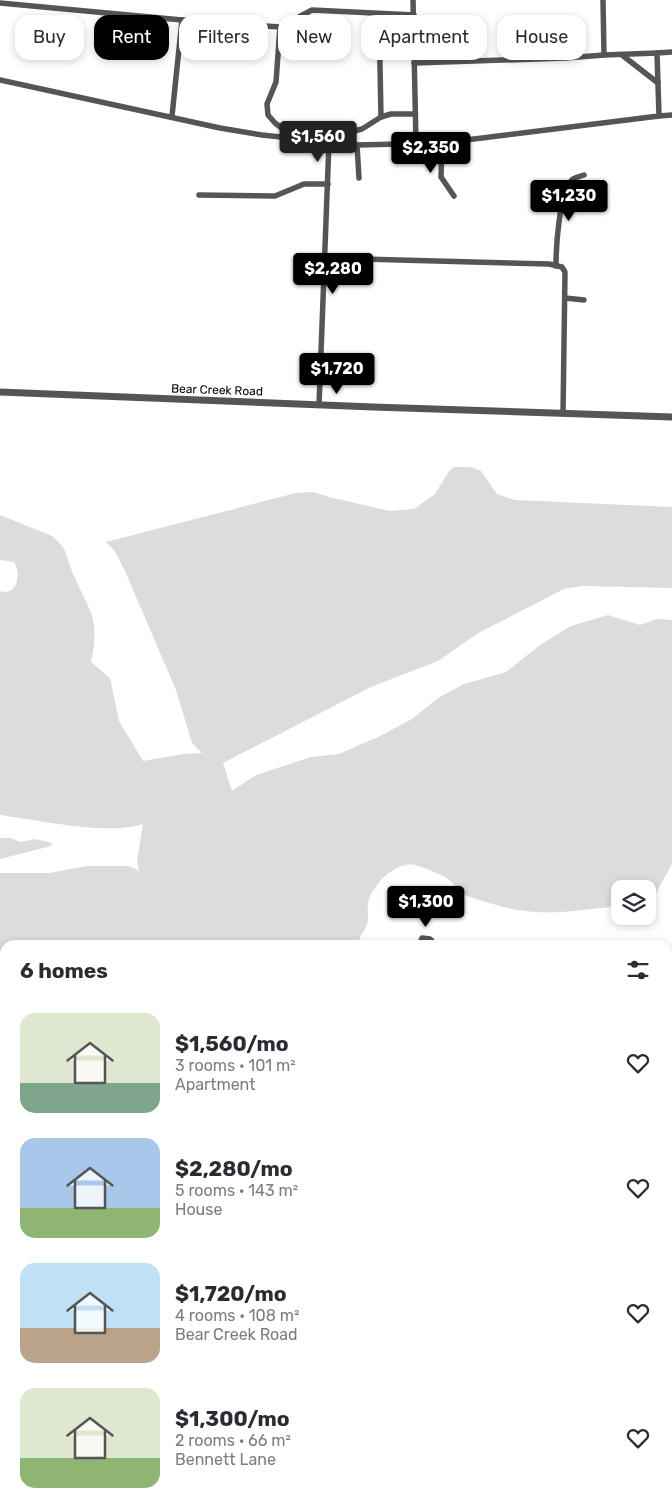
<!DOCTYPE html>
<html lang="en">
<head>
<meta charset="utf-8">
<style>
	:root { --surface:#fff; --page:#f7f7f7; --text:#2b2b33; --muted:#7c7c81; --accent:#000 }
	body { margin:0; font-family:Rubik,sans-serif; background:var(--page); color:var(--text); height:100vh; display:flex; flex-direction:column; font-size:19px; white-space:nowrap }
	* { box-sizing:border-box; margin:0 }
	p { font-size:16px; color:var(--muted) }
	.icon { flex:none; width:28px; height:28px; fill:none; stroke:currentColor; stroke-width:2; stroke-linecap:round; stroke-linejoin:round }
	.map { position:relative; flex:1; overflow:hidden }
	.side { position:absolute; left:0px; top:940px; width:672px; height:571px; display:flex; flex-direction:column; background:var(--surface); border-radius:15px 15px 0 0; box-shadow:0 2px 8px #0003 }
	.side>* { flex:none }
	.hud { position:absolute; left:15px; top:15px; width:642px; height:45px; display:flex; gap:10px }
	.fabs { position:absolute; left:611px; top:880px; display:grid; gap:10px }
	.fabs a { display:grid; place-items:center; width:45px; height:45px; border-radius:10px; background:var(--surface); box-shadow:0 2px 8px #0003; font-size:25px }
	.price { position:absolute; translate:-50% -42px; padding:0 11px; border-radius:5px; background:var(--accent); color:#fff; font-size:16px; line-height:32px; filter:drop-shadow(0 1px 2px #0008) }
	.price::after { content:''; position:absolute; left:50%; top:30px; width:15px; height:11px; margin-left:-8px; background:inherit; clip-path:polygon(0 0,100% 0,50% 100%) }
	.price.active { background:#222; color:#fff }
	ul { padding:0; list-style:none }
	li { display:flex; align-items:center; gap:15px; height:125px; padding:0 20px }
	li span { display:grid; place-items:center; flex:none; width:140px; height:100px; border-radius:15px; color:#555 }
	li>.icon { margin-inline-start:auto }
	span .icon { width:60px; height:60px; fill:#fffc; stroke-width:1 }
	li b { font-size:21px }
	h2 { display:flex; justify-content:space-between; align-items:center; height:60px; padding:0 20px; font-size:21px }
	.tag { padding:0 18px; border-radius:15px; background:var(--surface); box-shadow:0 2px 8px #0003; font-size:18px; line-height:45px }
	.tag.active { background:var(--accent); color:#fff }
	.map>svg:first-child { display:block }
	.green { fill:#dcdcdc }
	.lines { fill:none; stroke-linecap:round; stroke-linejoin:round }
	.minor { stroke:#555; stroke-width:5.5 }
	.tertiary { stroke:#555; stroke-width:7 }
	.labels { text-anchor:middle; stroke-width:4; stroke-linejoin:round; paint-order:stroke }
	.street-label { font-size:12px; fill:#000; stroke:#fff }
</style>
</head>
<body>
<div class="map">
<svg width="672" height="1511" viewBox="0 0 672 1511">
	<rect width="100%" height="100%" fill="#fff"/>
	<!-- green -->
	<g class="green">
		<path d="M454,467H471L481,471L497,494L515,500L672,507V588L582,586L564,589L480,632L438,661L371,687L223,763L232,791L256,775L311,757L339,754L378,737L412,719L438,698L464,684L506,672L540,645L571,626L608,615L640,625L657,619L672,620V864L656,893L648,897V889H620V906C586,909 552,916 518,910C506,908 473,899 463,894C457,890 453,882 447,878C438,873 425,868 415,865C396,861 375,883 369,899C366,906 369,913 368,921C366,930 358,937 358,945H5V975L0,979V873H49L87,866H128L136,869L139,872L137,861L143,824C109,836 37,820 0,815V591C17,597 22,573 14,562L0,560V515L52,536C69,549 66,559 74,576C91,613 100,620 91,662L110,678L119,721L143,761L183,754L202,753L192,743L176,690L125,571L114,550L106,542L296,493L313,492L329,497L390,511L414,509L435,494L449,471Z"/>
		<polygon points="0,838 11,838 20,842 35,839 52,843 51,846 0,859"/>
		<rect x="668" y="1085" width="4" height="201"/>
		<polygon points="0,1238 5,1238 5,1496 0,1489"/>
		<polygon points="12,1506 183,1506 176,1511 16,1511"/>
		<polygon points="379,1506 514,1506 517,1511 381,1511"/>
	</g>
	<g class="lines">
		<!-- minor -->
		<g class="minor">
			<polyline points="413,0 416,144"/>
			<polyline points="603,0 604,55 657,53"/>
			<polyline points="0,3 182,20 280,27 312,10 414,15"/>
			<polyline points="379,14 381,117"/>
			<polyline points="280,27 276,82 267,104 268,115 275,123 283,129 343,134 362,129 381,117 391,114 415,114"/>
			<polyline points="622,55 658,83"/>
			<polyline points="414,63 566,58 604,55"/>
			<polyline points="0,80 220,128 262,135 357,145 442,143 659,116 657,53 672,52"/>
			<polyline points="172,116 182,20"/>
			<polyline points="659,116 672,115"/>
			<polyline points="442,143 441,177 454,196"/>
			<polyline points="357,145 359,178"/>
			<polyline points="199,195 275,196 304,184 328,184"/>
			<polyline points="325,258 549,264 562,267 565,272 563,414"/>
			<path d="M556,266C556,248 559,190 573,179C576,177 581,176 584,175"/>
			<polyline points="565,298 584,300"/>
			<polyline points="319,405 329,142"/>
			<polyline points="419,945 422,938 430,939 432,941 433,945"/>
			<polyline points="668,1004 672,995"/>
			<polyline points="668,1017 672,1019"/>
			<polyline points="668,1370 672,1368"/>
			<polyline points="0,1500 7,1511"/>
			<polyline points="523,1506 524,1511"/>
			<polyline points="187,1511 194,1506"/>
		</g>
		<!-- tertiary -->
		<polyline class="tertiary" points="0,392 373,407 672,417"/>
	</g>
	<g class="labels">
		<!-- street labels -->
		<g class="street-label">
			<text transform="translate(217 390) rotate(2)" y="4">Bear Creek Road</text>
		</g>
	</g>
</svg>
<div class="fabs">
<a><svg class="icon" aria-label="layers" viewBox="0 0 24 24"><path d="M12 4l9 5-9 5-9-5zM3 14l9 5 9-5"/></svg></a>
</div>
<b class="price active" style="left:318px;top:163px">$1,560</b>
<b class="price" style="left:431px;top:174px">$2,350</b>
<b class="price" style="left:569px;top:222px">$1,230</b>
<b class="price" style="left:333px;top:295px">$2,280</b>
<b class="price" style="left:337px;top:395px">$1,720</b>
<b class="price" style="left:426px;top:928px">$1,300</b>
<div class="hud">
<a class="tag">Buy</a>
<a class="tag active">Rent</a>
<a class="tag">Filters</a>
<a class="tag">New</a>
<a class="tag">Apartment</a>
<a class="tag">House</a>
</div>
<section class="side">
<h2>6 homes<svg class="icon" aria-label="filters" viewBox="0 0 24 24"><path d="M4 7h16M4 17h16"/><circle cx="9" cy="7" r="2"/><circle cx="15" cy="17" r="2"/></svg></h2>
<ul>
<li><span style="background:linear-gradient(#dfe7d0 70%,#7fa58c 0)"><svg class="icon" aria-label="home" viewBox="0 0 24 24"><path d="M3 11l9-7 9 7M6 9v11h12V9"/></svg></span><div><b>$1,560/mo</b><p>3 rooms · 101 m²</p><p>Apartment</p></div><svg class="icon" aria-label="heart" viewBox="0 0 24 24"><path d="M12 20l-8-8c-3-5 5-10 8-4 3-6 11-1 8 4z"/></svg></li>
<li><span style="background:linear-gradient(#a9c7e8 70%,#8fb573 0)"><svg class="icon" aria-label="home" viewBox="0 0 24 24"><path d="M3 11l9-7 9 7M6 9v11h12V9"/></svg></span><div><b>$2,280/mo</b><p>5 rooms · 143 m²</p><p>House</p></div><svg class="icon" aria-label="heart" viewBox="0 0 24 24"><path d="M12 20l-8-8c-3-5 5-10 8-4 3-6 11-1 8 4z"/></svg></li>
<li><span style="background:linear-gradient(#bfe0f5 65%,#b9a48a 0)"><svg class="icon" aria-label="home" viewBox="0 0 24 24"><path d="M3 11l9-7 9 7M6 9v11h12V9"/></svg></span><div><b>$1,720/mo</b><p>4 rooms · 108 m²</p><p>Bear Creek Road</p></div><svg class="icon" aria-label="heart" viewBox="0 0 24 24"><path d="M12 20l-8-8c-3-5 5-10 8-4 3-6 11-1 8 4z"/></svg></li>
<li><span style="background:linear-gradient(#dfe7d0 70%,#8fb573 0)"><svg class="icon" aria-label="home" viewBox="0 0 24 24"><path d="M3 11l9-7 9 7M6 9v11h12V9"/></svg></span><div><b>$1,300/mo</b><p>2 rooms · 66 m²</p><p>Bennett Lane</p></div><svg class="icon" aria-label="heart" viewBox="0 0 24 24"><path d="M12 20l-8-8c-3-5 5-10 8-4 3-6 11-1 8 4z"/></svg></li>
</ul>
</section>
</div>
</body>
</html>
